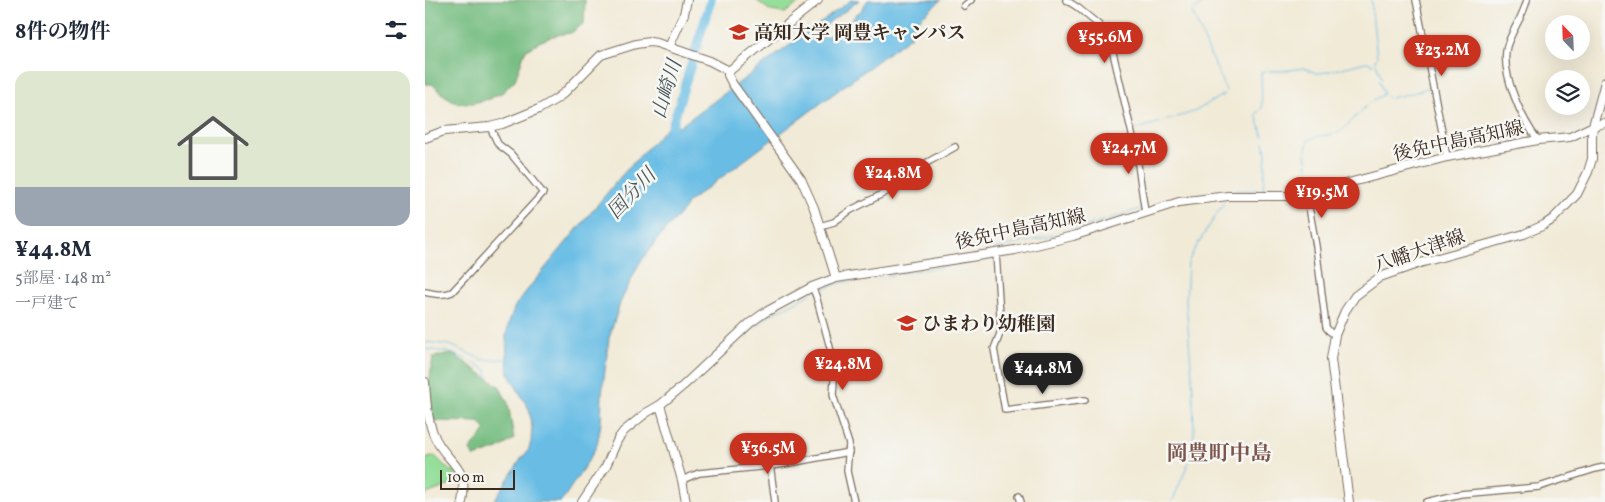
<!DOCTYPE html>
<html lang="ja">
<head>
<meta charset="utf-8">
<style>
	:root { --surface:#fff; --page:#f2f2f3; --text:#1f2937; --muted:#747a83; --line:#e0e1e3; --accent:#c8321e }
	body { margin:0; font-family:Vollkorn,"Noto Serif JP",serif; background:var(--page); color:var(--text); height:100vh; display:flex; flex-direction:column; font-size:19px; white-space:nowrap }
	* { box-sizing:border-box; margin:0 }
	p { font-size:16px; color:var(--muted) }
	.icon { flex:none; width:28px; height:28px; fill:none; stroke:currentColor; stroke-width:2; stroke-linecap:round; stroke-linejoin:round }
	.map { position:relative; flex:1; overflow:hidden }
	.side { display:flex; flex-direction:column; background:var(--surface); width:425px }
	.side>* { flex:none }
	.needle { width:32px; rotate:337deg }
	.controls { position:absolute; left:1120px; top:15px; display:grid; gap:10px }
	.controls a { display:grid; place-items:center; width:45px; height:45px; border-radius:50%; background:var(--surface); box-shadow:0 5px 20px #0002; font-size:25px }
	.scale { position:absolute; left:15px; bottom:12px; width:75px; box-sizing:border-box; padding-left:5px; border:2px solid #3b2a1e; border-top:0; font-size:14px; line-height:18px; white-space:nowrap; color:#3b2a1e; -webkit-text-stroke:4px #f6f6f2; paint-order:stroke }
	.price { position:absolute; translate:-50% -42px; padding:0 11px; border-radius:18px; background:var(--accent); color:#fff; font-size:16px; line-height:32px; filter:drop-shadow(0 1px 2px #0008) }
	.price::after { content:''; position:absolute; left:50%; top:30px; width:15px; height:11px; margin-left:-8px; background:inherit; clip-path:polygon(0 0,100% 0,50% 100%) }
	.price.current { background:#222; color:#fff }
	ul { padding:0; list-style:none }
	li { display:grid; align-content:center; gap:10px; height:265px; padding:0 15px }
	li+li { border-top:1px solid var(--line) }
	li span { display:grid; place-items:center; height:155px; border-radius:15px; color:#555 }
	li>.icon { margin-inline-start:auto }
	span .icon { width:90px; height:90px; fill:#fffc; stroke-width:1 }
	li b { font-size:21px }
	h2 { display:flex; justify-content:space-between; align-items:center; height:60px; padding:0 15px; font-size:21px }
	main { display:flex; flex:1; min-height:0 }
	.map>svg:first-child { display:block }
	.green { fill:#95df9b; stroke:#68845c }
	.forest { fill:#78be83; stroke:#5a7450 }
	.water { fill:#69bde5; stroke:#527482 }
	.lines { fill:none; stroke-linecap:round; stroke-linejoin:round }
	.stream { stroke:#69bde5; stroke-width:1 }
	.river { stroke:#69bde5; stroke-width:9 }
	.street-casing { stroke:#7b6d5f; stroke-width:8 }
	.secondary-casing { stroke:#7b6d5f; stroke-width:10 }
	.street { stroke:#fff; stroke-width:5.5 }
	.secondary { stroke:#fff; stroke-width:8 }
	.labels { text-anchor:middle; stroke-width:5; stroke-linejoin:round; paint-order:stroke }
	.poi-label { font-size:19px; font-weight:bold; fill:#3b2a1e; stroke:#f6f6f2; text-anchor:start }
	.street-label { font-size:19px; fill:#3b2a1e; stroke:#f6f6f2 }
	.water-label { font-size:20px; font-style:italic; fill:#49565a; stroke:#f6f6f2 }
	.quarter-label { font-size:21px; font-weight:bold; fill:#7d554d; stroke:#f6f6f2 }
</style>
</head>
<body>
<main>
<section class="side">
<h2>8件の物件<svg class="icon" aria-label="filters" viewBox="0 0 24 24"><path d="M4 7h16M4 17h16"/><circle cx="9" cy="7" r="2"/><circle cx="15" cy="17" r="2"/></svg></h2>
<ul>
<li><span style="background:linear-gradient(#dfe7d0 75%,#9aa5b1 0)"><svg class="icon" aria-label="home" viewBox="0 0 24 24"><path d="M3 11l9-7 9 7M6 9v11h12V9"/></svg></span><div><b>¥44.8M</b><p>5部屋 · 148 m²</p><p>一戸建て</p></div></li>
</ul>
</section>
<div class="map">
<svg width="1180" height="502" viewBox="0 0 1180 502">
	<rect width="100%" height="100%" fill="#f6f6f2"/>
	<filter id="ink" filterUnits="userSpaceOnUse"><feTurbulence type="fractalNoise" baseFrequency=".02" numOctaves="2"/><feDisplacementMap in="SourceGraphic" scale="10" xChannelSelector="R" yChannelSelector="G"/><feConvolveMatrix kernelMatrix="1 2 1 2 8 2 1 2 1" color-interpolation-filters="sRGB"/></filter>
	<filter id="wash" filterUnits="userSpaceOnUse"><feTurbulence type="fractalNoise" baseFrequency=".0096" numOctaves="4" result="noise"/><feDisplacementMap in="SourceGraphic" scale="20" xChannelSelector="R" yChannelSelector="G"/><feGaussianBlur stdDeviation="1.12" result="paint"/><feColorMatrix in="noise" values="0 0 0 0 0 0 0 0 0 0 0 0 0 0 0 0 0 1.4 0 .05"/><feComposite in="paint" operator="in"/></filter>
	<g filter="url(#wash)">
		<rect width="100%" height="100%" fill="#f1ead7"/>
		<!-- green -->
		<g class="green">
			<polygon points="331,0 378,0 360,13 346,11"/>
			<polygon points="10,456 25,471 30,471 33,482 4,493 0,496 0,459"/>
		</g>
		<!-- forest -->
		<g class="forest">
			<polygon points="0,0 160,0 159,23 146,33 131,35 114,42 100,51 90,80 78,92 64,99 48,103 32,103 19,95 7,84 0,84"/>
			<polygon points="28,354 74,386 83,403 89,439 73,449 49,457 45,450 61,430 54,422 9,421 4,384 8,357"/>
		</g>
		<!-- water -->
		<polygon class="water" points="426,0 434,0 420,11 407,20 391,34 393,40 396,40 397,35 401,37 411,31 412,26 419,25 422,22 425,23 431,14 435,12 443,0 516,0 483,29 483,34 486,36 262,203 260,208 234,237 214,264 195,303 184,338 177,394 176,423 172,445 165,458 136,502 68,502 96,459 103,451 106,442 107,427 104,409 83,373 81,337 84,322 90,306 107,284 197,175 242,127 252,125 254,127"/>
		<g class="lines">
			<!-- stream -->
			<g class="stream">
				<polyline points="782,0 767,12 801,91"/>
				<polyline points="946,0 947,10"/>
				<polyline points="947,12 952,57 950,61"/>
				<polyline points="951,63 957,79"/>
				<polyline points="843,71 857,71 879,68 891,73 897,73 941,62 947,63 948,65"/>
				<polyline points="961,96 963,98"/>
				<polyline points="966,98 988,93 1005,87"/>
				<polyline points="752,117 769,112 799,94"/>
				<polyline points="709,130 749,118"/>
				<polyline points="838,136 831,114 837,108 836,72 841,71"/>
				<polyline points="883,167 881,150 883,141 889,137 908,134 918,130 944,103 959,94 954,81"/>
				<polyline points="837,190 886,189"/>
				<polyline points="838,190 841,154 839,142"/>
				<polyline points="805,191 834,190"/>
				<polyline points="568,249 635,234 718,208"/>
				<polyline points="551,261 568,258"/>
				<polyline points="476,273 546,262"/>
				<polyline points="462,276 472,274"/>
				<polyline points="392,291 414,283 457,276"/>
				<polyline points="321,338 320,334 345,315 386,294"/>
				<polyline points="0,342 25,345 58,360 83,359"/>
				<polyline points="0,349 23,352 38,358 62,370 63,378"/>
				<polyline points="747,502 763,464 769,436 768,389 761,303 763,263 769,250 800,201"/>
			</g>
			<!-- river -->
			<polyline class="river" points="244,136 286,0"/>
		</g>
	</g>
	<g filter="url(#ink)">
		<g class="lines">
			<defs>
				<g id="street">
					<polyline points="641,0 652,7 674,25 686,44 711,151 720,212"/>
					<polyline points="991,0 1022,157"/>
					<path d="M1102,0C1098,17 1087,30 1082,46C1075,72 1097,120 1113,140"/>
					<polyline points="539,6 546,0"/>
					<polyline points="882,196 891,246 901,327 904,331 910,335"/>
					<polyline points="395,226 409,222 426,210 479,183 494,167 530,147"/>
					<polyline points="571,253 576,331 569,349 580,410 660,400"/>
					<polyline points="387,287 391,296 410,366 408,395 424,444 422,471 429,502"/>
					<path d="M0,292C9,294 18,296 27,292L118,193L86,154L73,144L65,127"/>
					<polyline points="345,464 350,502"/>
					<polyline points="257,480 274,473 354,465 424,452"/>
					<polyline points="594,496 596,502"/>
					<polyline points="1002,502 1035,494 1114,487 1170,469 1180,467"/>
				</g>
				<g id="secondary">
					<polyline points="244,47 259,14 262,0"/>
					<polyline points="304,71 303,75 307,83 376,179 389,208 411,278"/>
					<polyline points="304,71 393,0"/>
					<polyline points="0,138 19,131 64,127 77,124 114,109 131,99 139,93 176,55 211,44 225,42 232,43 285,61 304,71"/>
					<path d="M0,382C1,399 2,417 8,433C19,463 45,463 37,502"/>
					<polyline points="235,405 257,480 261,502"/>
					<polyline points="157,502 181,466 193,439 199,431 221,413 235,405 259,385 325,323 339,313 387,287 411,278 590,250 648,236 754,202 803,196 882,196 889,192 1022,157 1113,140 1145,137 1168,126 1180,123"/>
					<polyline points="924,502 906,359 910,335 920,311 930,296 955,277 995,263 1099,234 1119,225 1128,219 1152,194 1163,172 1167,159 1167,135 1168,126 1180,82"/>
				</g>
			</defs>
			<!-- street casing -->
			<use href="#street" class="street-casing"/>
			<!-- secondary casing -->
			<use href="#secondary" class="secondary-casing"/>
			<!-- street -->
			<use href="#street" class="street"/>
			<!-- secondary -->
			<use href="#secondary" class="secondary"/>
		</g>
	</g>
	<!-- icons -->
	<defs>
		<symbol id="university-bare" viewBox="-9 -9 18 18"><path d="M0-5L7-2L0 1L-7-2ZM-4 1L0 2.5L4 1V4Q0 6-4 4Z" fill="#c8321e" stroke="#f6f6f2" stroke-width="2.5" paint-order="stroke"/></symbol>
		<symbol id="school-bare" viewBox="-9 -9 18 18"><path d="M0-5L7-2L0 1L-7-2ZM-4 1L0 2.5L4 1V4Q0 6-4 4Z" fill="#c8321e" stroke="#f6f6f2" stroke-width="2.5" paint-order="stroke"/></symbol>
	</defs>
	<g fill-rule="evenodd">
		<use href="#university-bare" x="300" y="18" width="28" height="28"/>
		<use href="#school-bare" x="468" y="309" width="28" height="28"/>
	</g>
	<g class="labels">
		<!-- poi labels -->
		<g class="poi-label">
			<text x="329" y="39">高知大学 岡豊キャンパス</text>
			<text x="497" y="330">ひまわり幼稚園</text>
		</g>
		<!-- street labels -->
		<g class="street-label">
			<text transform="translate(1033 140) rotate(-12)" y="7">後免中島高知線</text>
			<text transform="translate(595 228) rotate(-12)" y="7">後免中島高知線</text>
			<text transform="translate(994 250) rotate(-19)" y="7">八幡大津線</text>
		</g>
		<!-- water labels -->
		<g class="water-label">
			<text transform="translate(241 89) rotate(-73)" y="7">山崎川</text>
			<text transform="translate(206 193) rotate(-47)" y="7">国分川</text>
		</g>
		<!-- quarter labels -->
		<g class="quarter-label">
			<text x="794" y="460">岡豊町中島</text>
		</g>
	</g>
</svg>
<div class="controls">
<a><svg class="needle" viewBox="-14 -14 28 28"><path d="M0-13l5 13h-10z" fill="#e53935"/><path d="M0 13l5-13h-10z" fill="#747a83"/></svg></a>
<a><svg class="icon" aria-label="layers" viewBox="0 0 24 24"><path d="M12 4l9 5-9 5-9-5zM3 14l9 5 9-5"/></svg></a>
</div>
<div class="scale">100 m</div>
<b class="price" style="left:680px;top:64px">¥55.6M</b>
<b class="price" style="left:1017px;top:77px">¥23.2M</b>
<b class="price" style="left:704px;top:175px">¥24.7M</b>
<b class="price" style="left:468px;top:200px">¥24.8M</b>
<b class="price" style="left:897px;top:219px">¥19.5M</b>
<b class="price" style="left:418px;top:391px">¥24.8M</b>
<b class="price current" style="left:618px;top:395px">¥44.8M</b>
<b class="price" style="left:343px;top:475px">¥36.5M</b>
</div>
</main>
</body>
</html>
